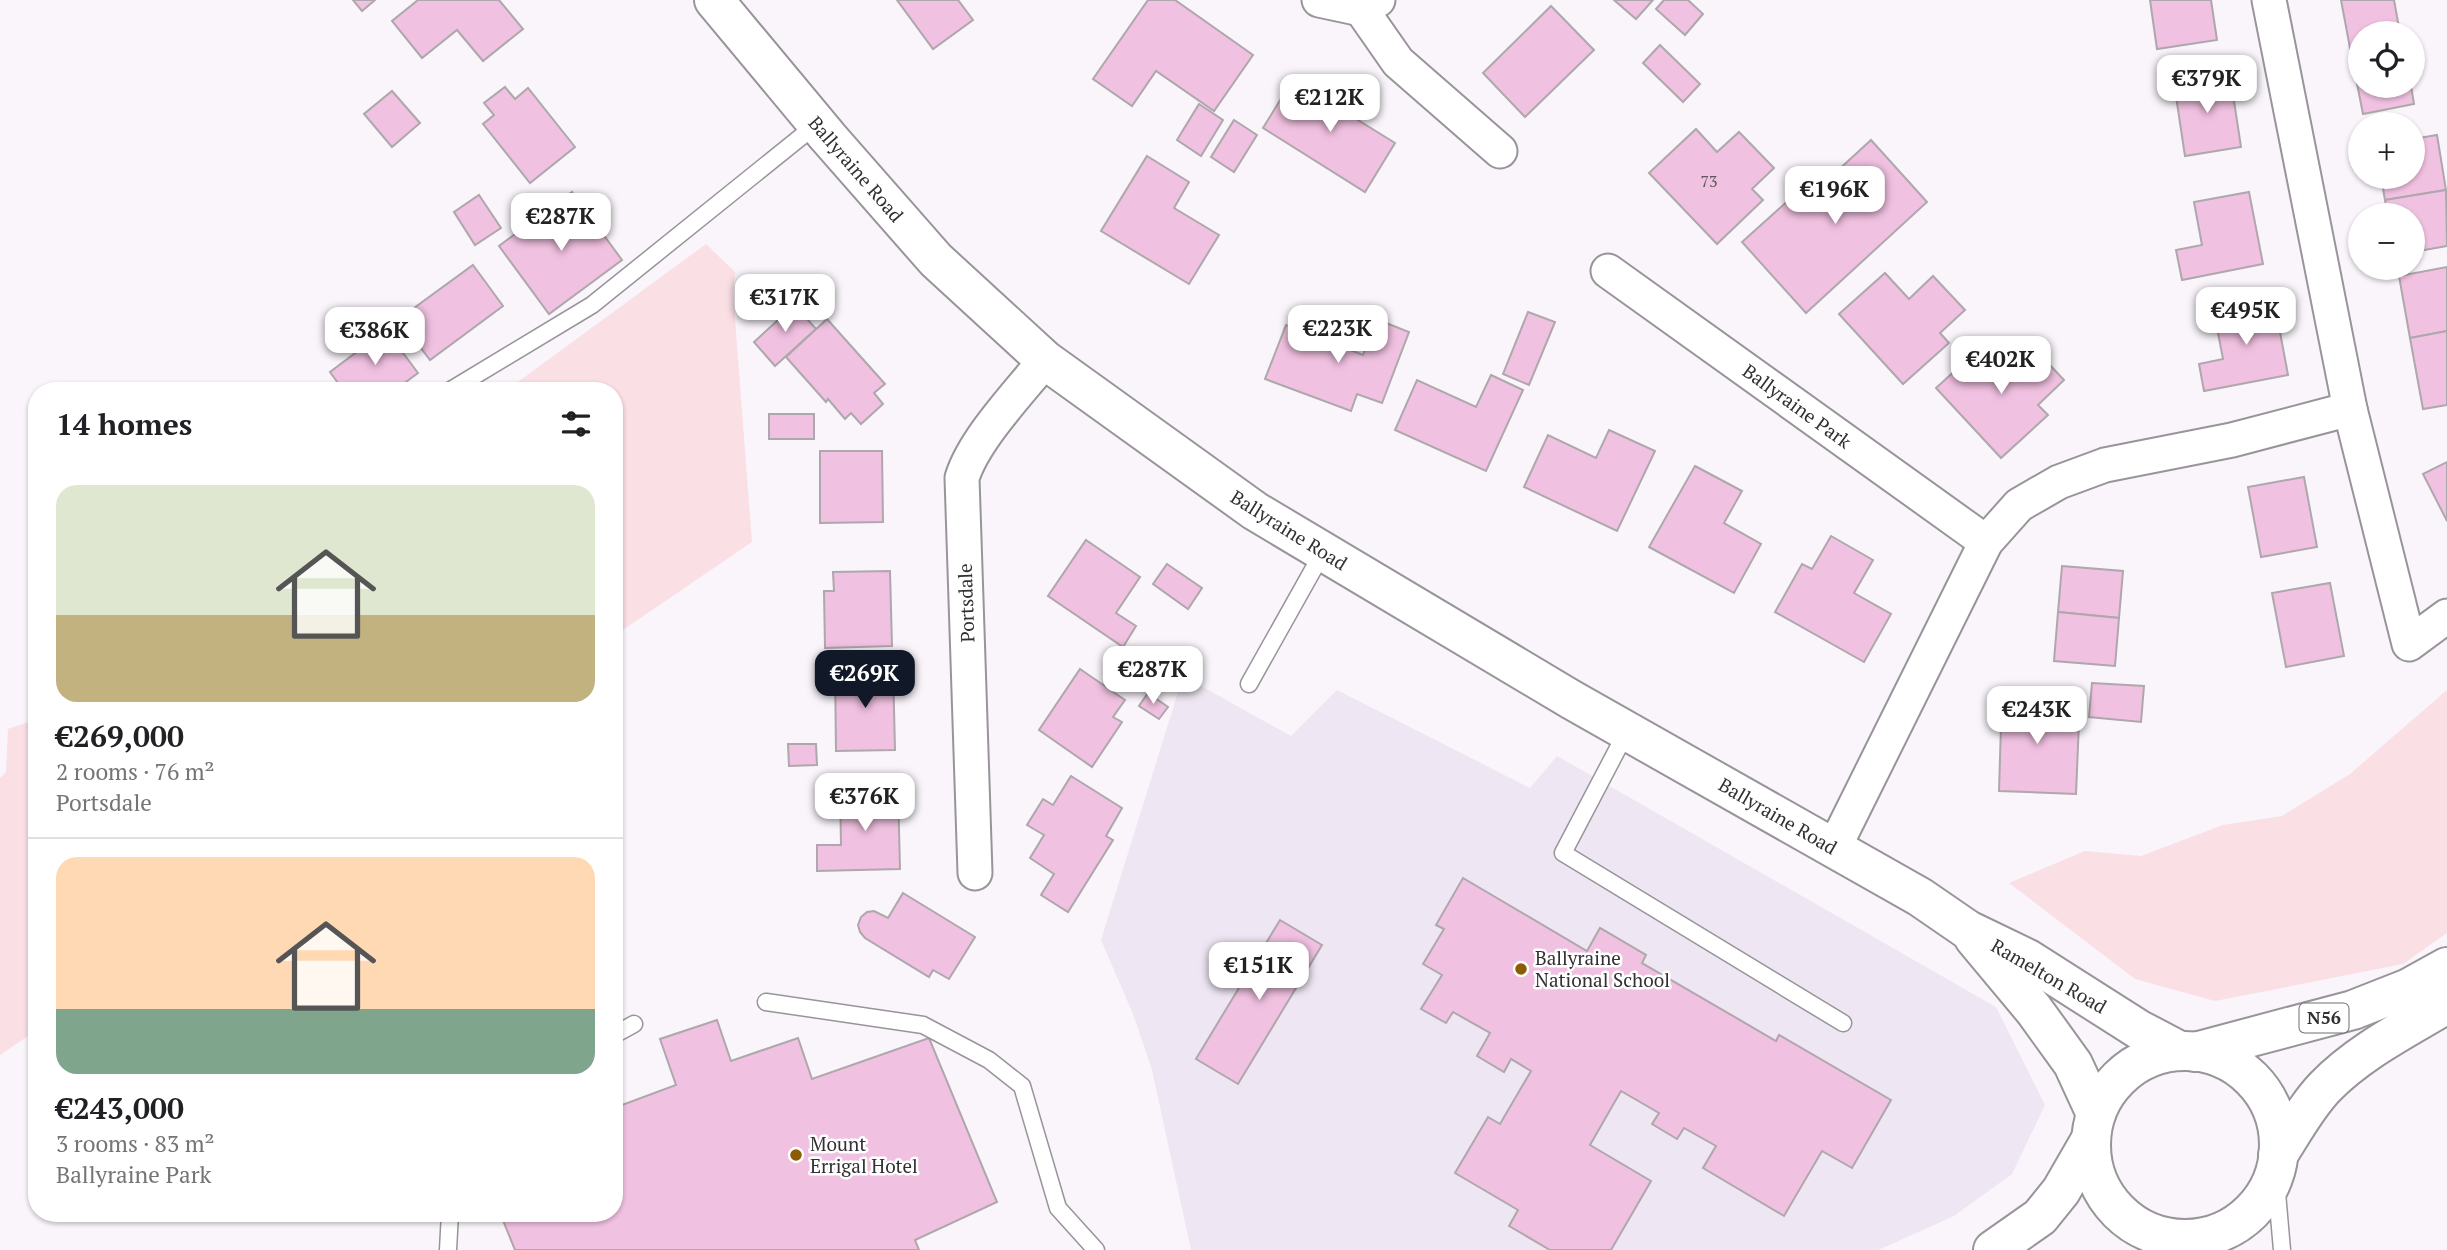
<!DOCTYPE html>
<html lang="en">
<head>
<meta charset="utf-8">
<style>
	:root { --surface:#fff; --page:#f2f2f2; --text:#202124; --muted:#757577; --line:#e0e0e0; --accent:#111827 }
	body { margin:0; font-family:"PT Serif",serif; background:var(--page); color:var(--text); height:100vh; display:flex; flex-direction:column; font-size:26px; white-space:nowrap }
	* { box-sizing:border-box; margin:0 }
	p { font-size:23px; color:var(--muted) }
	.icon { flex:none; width:38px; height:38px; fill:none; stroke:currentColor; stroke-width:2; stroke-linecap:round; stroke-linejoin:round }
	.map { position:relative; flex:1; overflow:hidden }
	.panel { position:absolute; left:28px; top:382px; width:595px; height:840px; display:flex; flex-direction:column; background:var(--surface); border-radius:28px; box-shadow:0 2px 5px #0004 }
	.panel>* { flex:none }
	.fabs { position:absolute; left:2348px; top:21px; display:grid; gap:14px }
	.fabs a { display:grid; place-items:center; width:77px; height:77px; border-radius:50%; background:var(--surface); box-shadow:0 2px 5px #0004; font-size:35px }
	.price { position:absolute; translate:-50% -60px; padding:0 16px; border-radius:14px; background:#fff; color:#222; font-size:23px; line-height:46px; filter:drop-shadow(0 2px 4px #0008) }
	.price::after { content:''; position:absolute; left:50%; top:42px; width:21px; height:16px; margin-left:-10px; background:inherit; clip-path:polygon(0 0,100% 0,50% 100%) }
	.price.current { background:var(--accent); color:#fff }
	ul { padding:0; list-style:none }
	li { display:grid; align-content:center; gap:14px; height:371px; padding:0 28px }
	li+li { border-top:2px solid var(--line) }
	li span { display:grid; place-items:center; height:217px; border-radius:21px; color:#555 }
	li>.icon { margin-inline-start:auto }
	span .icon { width:126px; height:126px; fill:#fffc; stroke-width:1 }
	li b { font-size:30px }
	h2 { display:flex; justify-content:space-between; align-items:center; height:84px; padding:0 28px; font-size:30px }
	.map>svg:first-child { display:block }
	.built { fill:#efe6f3 }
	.green { fill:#fadfe5 }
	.building { fill:#f1c1e1; stroke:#aea7ab; stroke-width:2 }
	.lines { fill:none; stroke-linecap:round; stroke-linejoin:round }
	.service-casing { stroke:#98949a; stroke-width:19 }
	.minor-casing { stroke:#98949a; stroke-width:37 }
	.secondary-casing { stroke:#98949a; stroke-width:42 }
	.primary-casing { stroke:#98949a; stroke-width:42 }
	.service { stroke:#fff; stroke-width:16 }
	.minor { stroke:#fff; stroke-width:33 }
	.secondary { stroke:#fff; stroke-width:38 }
	.primary { stroke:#fff; stroke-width:38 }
	.poi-dot { fill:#8b5c01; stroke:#fff; stroke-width:2.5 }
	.labels { text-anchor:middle; stroke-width:5; stroke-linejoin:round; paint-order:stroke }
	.number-label { font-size:16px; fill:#61545e }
	.shield { fill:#fff; stroke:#6f6e70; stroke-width:2 }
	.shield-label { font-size:18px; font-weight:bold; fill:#313032 }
	.street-label { font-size:19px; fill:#313032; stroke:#fff }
	.poi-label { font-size:19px; fill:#313032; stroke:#fff; text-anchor:start }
</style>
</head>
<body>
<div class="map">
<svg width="2447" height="1250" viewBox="0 0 2447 1250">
	<rect width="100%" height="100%" fill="#f9f5fb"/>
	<!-- built -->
	<polygon class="built" points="1183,676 1291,736 1337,690 1530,788 1557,756 1996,1007 2045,1105 2012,1174 1954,1216 1878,1250 1191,1250 1152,1070 1133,1014 1101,940"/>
	<!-- green -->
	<g class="green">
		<polygon points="706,244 735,272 733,293 752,542 614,636 614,390 507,390"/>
		<polygon points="2447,690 2447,933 2403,964 2215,1001 2135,979 2009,883 2085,851 2141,856 2223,825 2282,816 2350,774"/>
		<polygon points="37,719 37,1030 0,1055 0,778 6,772 8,729"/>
	</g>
	<!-- building -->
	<g class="building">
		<polygon points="353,0 375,0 362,11"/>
		<polygon points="418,0 499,0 523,29 483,61 457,30 422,58 392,21"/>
		<polygon points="897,0 958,0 973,20 933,49"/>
		<polygon points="1148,0 1175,0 1253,55 1214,111 1156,71 1132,106 1093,79"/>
		<polygon points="1614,0 1653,0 1636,19"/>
		<polygon points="1664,0 1688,0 1703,14 1685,35 1656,9"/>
		<polygon points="2150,0 2211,0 2217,40 2157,49"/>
		<polygon points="2341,0 2394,0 2400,33 2361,33 2361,46 2350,48"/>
		<polygon points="1551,6 1594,50 1525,117 1483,73"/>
		<polygon points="1660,45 1700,84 1683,102 1643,63"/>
		<polygon points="2361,46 2361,86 2411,86 2414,104 2363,114 2350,48"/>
		<polygon points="2230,75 2241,147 2185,156 2174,83"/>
		<polygon points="1293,79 1330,103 1336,94 1363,111 1358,120 1395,143 1365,192 1263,128"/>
		<polygon points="505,87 515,99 528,88 575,147 530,183 483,124 494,115 484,103"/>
		<polygon points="392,91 420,123 392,147 364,114"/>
		<polygon points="1199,104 1223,120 1201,156 1177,140"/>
		<polygon points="1234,120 1257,135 1234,172 1211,157"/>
		<polygon points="1696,129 1717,152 1739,132 1774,168 1752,189 1763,200 1717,244 1649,173"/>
		<polygon points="2437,135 2446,190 2385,200 2381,177 2413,177 2413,139"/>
		<polygon points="1871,140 1927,202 1806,313 1742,242 1790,199 1797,208"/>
		<polygon points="1147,156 1189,182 1174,208 1219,235 1189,284 1101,231"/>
		<polygon points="2446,190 2447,246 2413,252 2413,215 2388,215 2385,200"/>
		<polygon points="572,192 622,260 549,314 499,246"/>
		<polygon points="2249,192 2263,264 2182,280 2176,250 2202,245 2194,202"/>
		<polygon points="479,195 501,228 475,245 454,212"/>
		<polygon points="473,265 503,306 430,360 399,319"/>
		<polygon points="2447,267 2447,331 2410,338 2399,276"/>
		<polygon points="1885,273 1909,299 1933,276 1965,310 1940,333 1949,343 1903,384 1839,314"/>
		<polygon points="2274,300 2288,375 2204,391 2199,364 2223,359 2214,312"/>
		<polygon points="792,305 800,307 805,312 808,320 816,329 775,366 754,342 777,321 778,314 784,307"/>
		<polygon points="1528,312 1555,322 1529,385 1503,374"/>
		<polygon points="827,319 885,384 874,393 883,404 861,424 851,413 845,419 828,399 826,402 786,357"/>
		<polygon points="1376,319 1409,332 1382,403 1357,394 1351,411 1265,379 1286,325 1363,355"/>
		<polygon points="386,330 418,373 395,390 343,390 330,372"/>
		<polygon points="2447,331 2447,405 2423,409 2410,338"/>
		<polygon points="1983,345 2006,370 2032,346 2064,380 2038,405 2048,415 2001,458 1936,388"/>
		<polygon points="1491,375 1523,390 1486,471 1395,430 1417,380 1476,407"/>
		<rect x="769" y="414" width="45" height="25"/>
		<polygon points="1609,430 1655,451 1617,531 1524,487 1548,435 1596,458"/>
		<polygon points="820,451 882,451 883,522 820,523"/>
		<polygon points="2447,462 2447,521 2423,474"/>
		<polygon points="1695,466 1742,491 1724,523 1761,544 1734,593 1649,547"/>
		<polygon points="2304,477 2317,547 2261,557 2248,487"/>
		<polygon points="1831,536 1873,560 1854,593 1891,614 1864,662 1775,612 1802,564 1812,569"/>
		<polygon points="1086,540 1140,577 1116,613 1136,626 1123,647 1048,596"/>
		<polygon points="1167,564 1202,588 1188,609 1153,584"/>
		<polygon points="2062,566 2123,571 2119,618 2058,612"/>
		<polygon points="890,571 892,646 825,648 824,591 834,591 833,572"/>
		<polygon points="2330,583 2344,656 2286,667 2272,593"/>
		<polygon points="2058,612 2119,618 2115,666 2054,661"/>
		<polygon points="893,668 895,750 836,751 835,669"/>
		<polygon points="1080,669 1125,700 1113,717 1122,722 1092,767 1039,730"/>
		<polygon points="2092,683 2144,686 2141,722 2089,717"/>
		<polygon points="1148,693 1168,707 1159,719 1139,706"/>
		<polygon points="2002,693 2059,696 2059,721 2079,722 2076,794 1999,791"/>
		<polygon points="788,744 816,744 817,765 789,766"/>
		<polygon points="1071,776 1122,808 1106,836 1113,840 1068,912 1041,895 1054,874 1030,858 1044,835 1027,825 1043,799 1053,805"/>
		<polygon points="898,789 900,869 817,871 817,845 841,845 840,790"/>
		<polygon points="1463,878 1587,951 1600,928 1646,955 1642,963 1776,1041 1779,1035 1891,1100 1852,1168 1822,1151 1784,1216 1703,1168 1716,1146 1684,1128 1677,1139 1652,1124 1659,1113 1621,1091 1590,1145 1651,1181 1611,1250 1550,1250 1509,1226 1518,1210 1455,1173 1488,1117 1500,1124 1531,1071 1511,1059 1504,1072 1477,1056 1490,1033 1453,1012 1446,1023 1421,1009 1442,975 1423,964 1444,929 1436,925"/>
		<polygon points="903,893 975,937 949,979 933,970 929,977 865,938 860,932 858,925 861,917 867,912 874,911 888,918"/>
		<polygon points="1280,920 1322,945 1238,1084 1196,1059"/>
		<polygon points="717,1020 731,1061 798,1038 812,1079 929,1038 997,1202 915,1240 919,1250 515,1250 500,1213 614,1213 614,1108 676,1085 660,1039"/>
	</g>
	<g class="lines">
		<defs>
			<g id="service">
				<polyline points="451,390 592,305 817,124"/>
				<polyline points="1249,684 1323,552"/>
				<polyline points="1627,731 1563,853 1843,1023"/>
				<polyline points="766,1002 923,1025 989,1060 1022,1086 1058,1208 1096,1250"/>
				<polyline points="614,1035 634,1024"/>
				<polyline points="2275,1170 2282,1250"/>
				<polyline points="2196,1238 2211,1250"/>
				<polyline points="448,1250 450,1213"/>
			</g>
			<g id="minor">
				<polyline points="1319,0 1361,9 1378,0"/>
				<polyline points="2269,0 2350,409 2409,644 2447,616"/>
				<polyline points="1361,9 1398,62 1500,151"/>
				<polyline points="1608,271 1986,542"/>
				<polyline points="1834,848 1986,542 2019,505 2059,482 2105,465 2232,440 2350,409"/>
				<path d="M975,873L962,478C974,439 1019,393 1045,360"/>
			</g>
			<g id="secondary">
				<polyline points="714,0 828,137 936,260 1045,360 1255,511 1572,700 1920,897 1968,930 2028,959 2138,1029 2180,1051"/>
				<polyline points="1974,938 2034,1010 2073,1064 2096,1114"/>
			</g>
			<g id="primary">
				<circle cx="2185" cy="1145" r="94"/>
				<polyline points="2195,1052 2353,1010 2409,988 2447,967"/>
				<path d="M2278,1155C2293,1132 2306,1107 2325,1087C2359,1052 2405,1029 2447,1004"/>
				<polyline points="1993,1250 2040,1217 2061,1191 2091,1139"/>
			</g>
		</defs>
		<!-- service casing -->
		<use href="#service" class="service-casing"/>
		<!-- minor casing -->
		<use href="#minor" class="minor-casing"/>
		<!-- secondary casing -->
		<use href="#secondary" class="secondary-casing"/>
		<!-- primary casing -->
		<use href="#primary" class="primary-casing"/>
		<!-- service -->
		<use href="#service" class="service"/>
		<!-- minor -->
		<use href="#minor" class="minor"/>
		<!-- secondary -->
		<use href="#secondary" class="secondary"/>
		<!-- primary -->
		<use href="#primary" class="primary"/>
	</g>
	<!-- markers -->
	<g class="poi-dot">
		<circle cx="1521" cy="969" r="7"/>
		<circle cx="796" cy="1155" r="7"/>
	</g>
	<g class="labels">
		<!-- number labels -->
		<g class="number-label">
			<text x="1709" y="187">73</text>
		</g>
		<!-- shield labels -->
		<rect class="shield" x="2299.5" y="1003.5" width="49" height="29" rx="5"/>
		<g class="shield-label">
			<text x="2324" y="1024">N56</text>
		</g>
		<!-- street labels -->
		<g class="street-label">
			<text transform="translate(856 169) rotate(49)" y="7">Ballyraine Road</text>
			<text transform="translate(1797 406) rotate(36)" y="7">Ballyraine Park</text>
			<text transform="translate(1289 530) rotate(32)" y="7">Ballyraine Road</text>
			<text transform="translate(966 603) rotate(-92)" y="7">Portsdale</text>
			<text transform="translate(1778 816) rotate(30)" y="7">Ballyraine Road</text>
			<text transform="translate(2049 976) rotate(30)" y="7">Ramelton Road</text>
		</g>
		<!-- poi labels -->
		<g class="poi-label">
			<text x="1535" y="965">Ballyraine<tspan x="1535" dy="22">National School</tspan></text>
			<text x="810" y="1151">Mount<tspan x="810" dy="22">Errigal Hotel</tspan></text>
		</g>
	</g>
</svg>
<div class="fabs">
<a><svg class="icon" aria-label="locate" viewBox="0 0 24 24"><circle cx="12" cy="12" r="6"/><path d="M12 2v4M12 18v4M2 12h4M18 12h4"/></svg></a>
<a>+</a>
<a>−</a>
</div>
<b class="price" style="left:2207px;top:115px">€379K</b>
<b class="price" style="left:1330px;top:134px">€212K</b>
<b class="price" style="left:1835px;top:226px">€196K</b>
<b class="price" style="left:561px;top:253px">€287K</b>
<b class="price" style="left:785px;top:334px">€317K</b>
<b class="price" style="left:2246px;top:347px">€495K</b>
<b class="price" style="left:1338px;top:365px">€223K</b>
<b class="price" style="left:375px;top:367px">€386K</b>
<b class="price" style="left:2001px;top:396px">€402K</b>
<b class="price" style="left:1153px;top:706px">€287K</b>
<b class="price current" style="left:865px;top:710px">€269K</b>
<b class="price" style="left:2037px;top:746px">€243K</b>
<b class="price" style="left:865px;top:833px">€376K</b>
<b class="price" style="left:1259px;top:1002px">€151K</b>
<section class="panel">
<h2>14 homes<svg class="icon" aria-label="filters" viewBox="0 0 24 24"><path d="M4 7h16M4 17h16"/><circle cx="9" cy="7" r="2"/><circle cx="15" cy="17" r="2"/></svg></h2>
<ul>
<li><span style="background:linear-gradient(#dfe7d0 60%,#c2b280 0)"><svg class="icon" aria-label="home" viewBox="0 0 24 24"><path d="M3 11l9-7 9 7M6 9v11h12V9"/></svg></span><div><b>€269,000</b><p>2 rooms · 76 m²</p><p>Portsdale</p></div></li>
<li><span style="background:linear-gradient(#ffd9b3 70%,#7fa58c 0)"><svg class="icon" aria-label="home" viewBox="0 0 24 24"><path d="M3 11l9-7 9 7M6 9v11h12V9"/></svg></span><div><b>€243,000</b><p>3 rooms · 83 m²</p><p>Ballyraine Park</p></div></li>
</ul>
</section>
</div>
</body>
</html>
